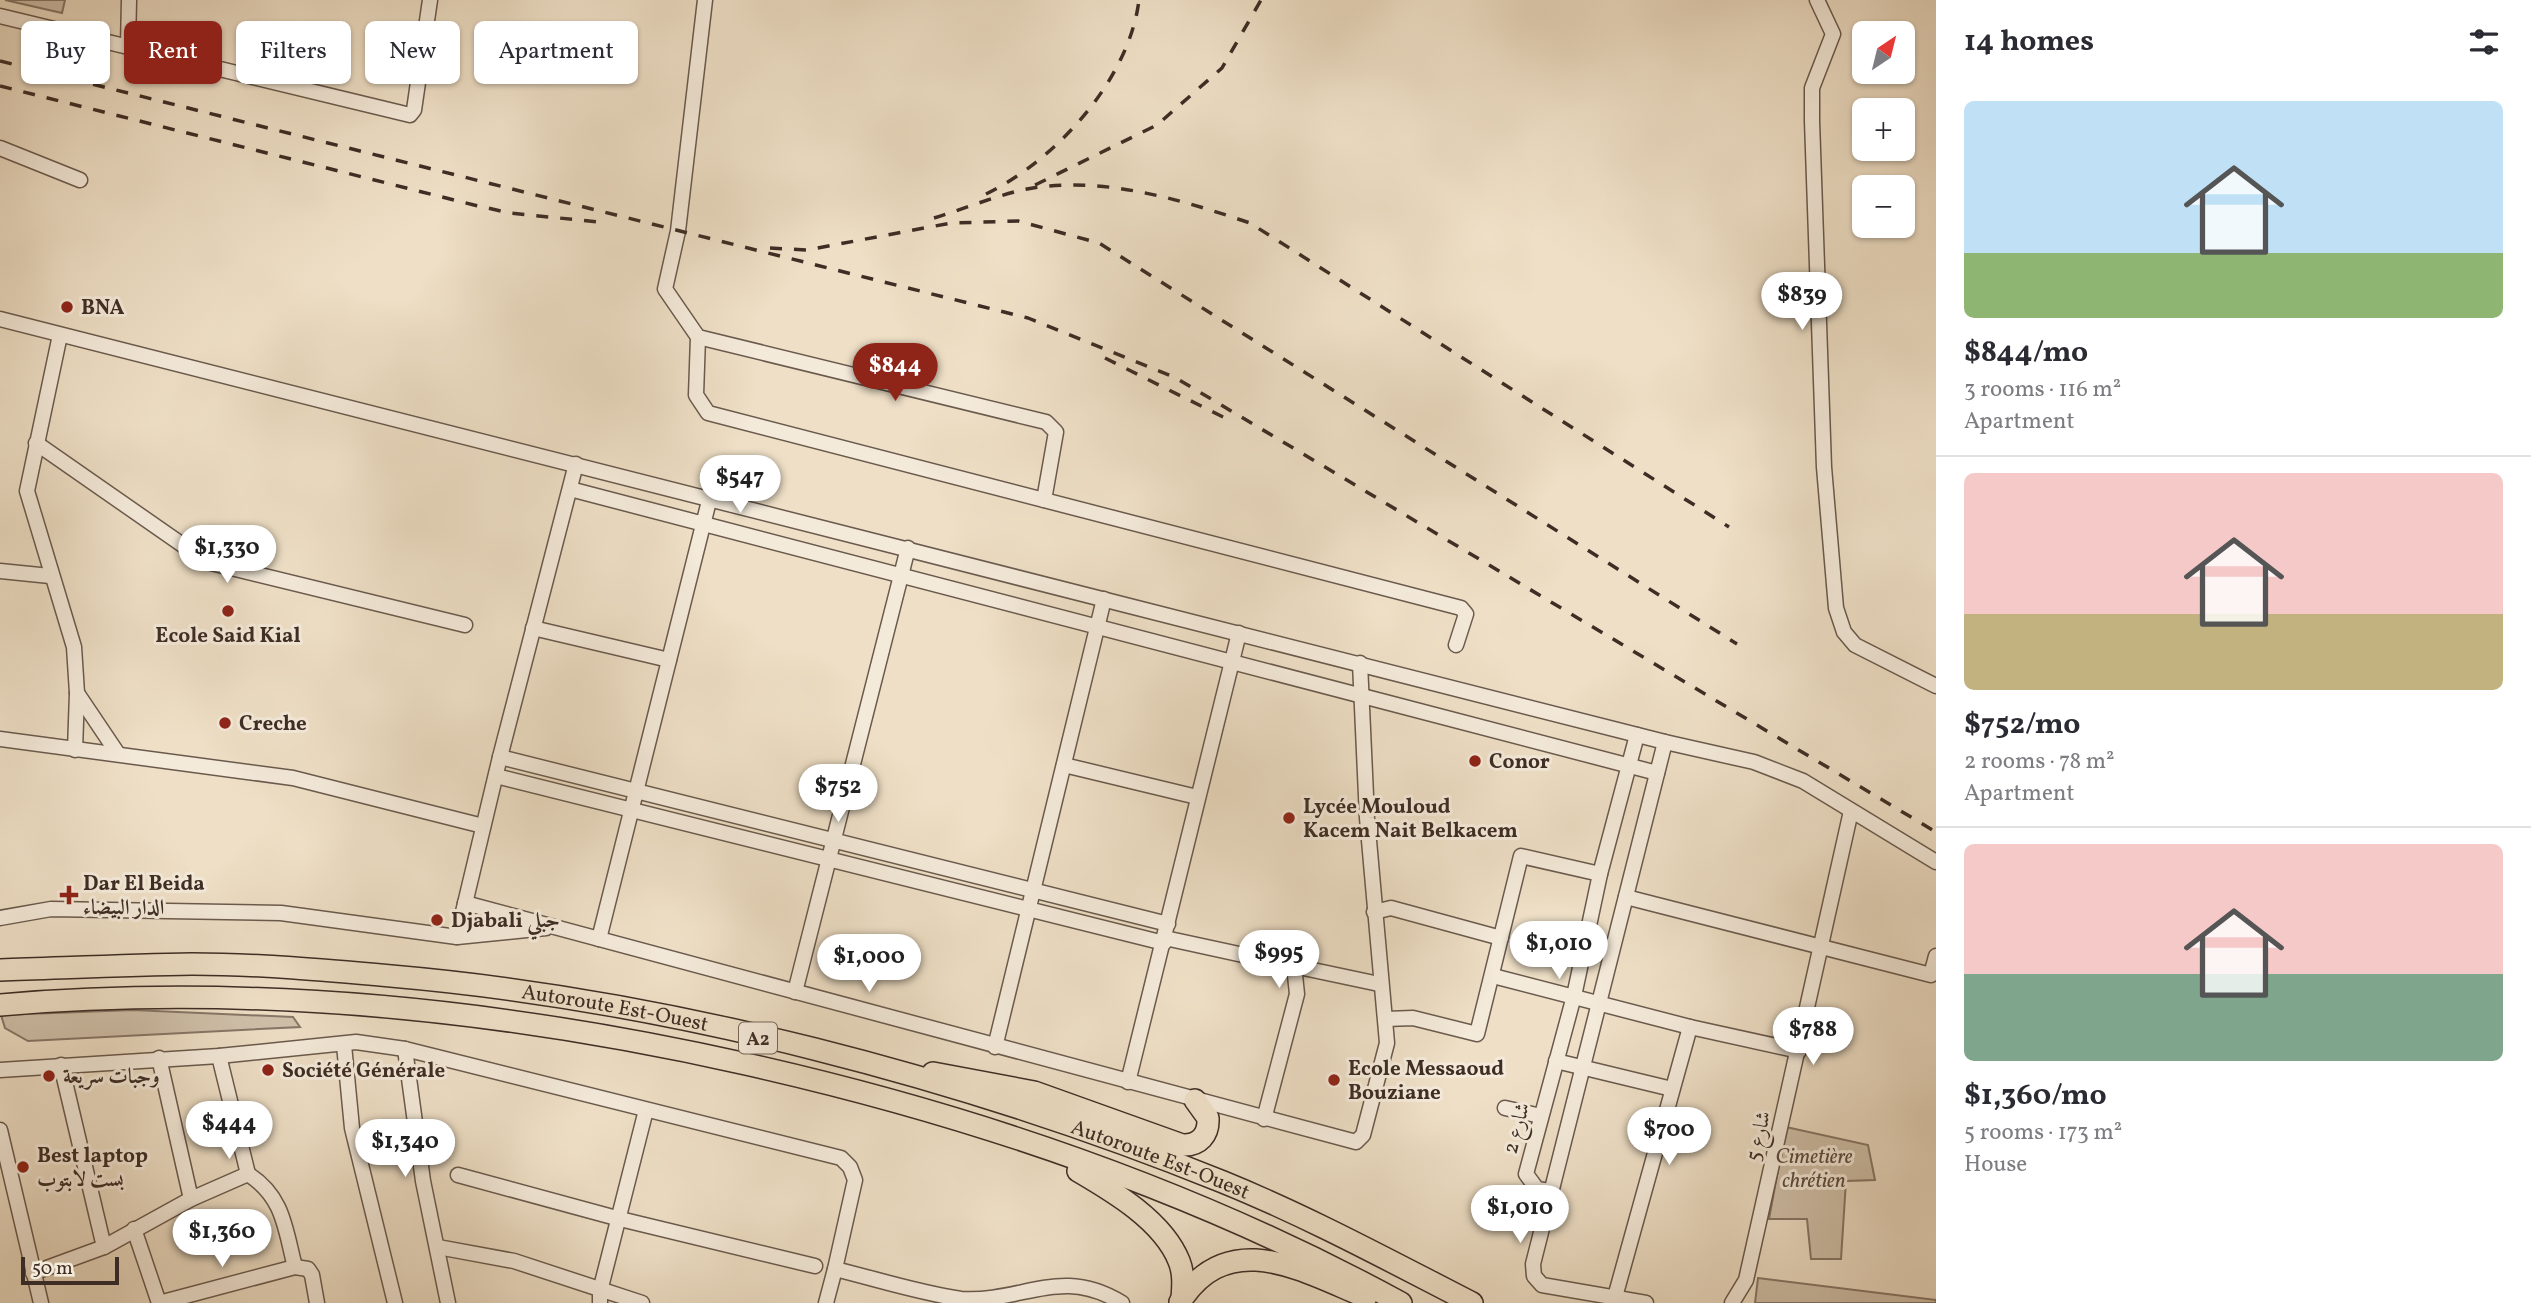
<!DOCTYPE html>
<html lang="en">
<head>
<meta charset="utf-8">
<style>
	:root { --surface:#fff; --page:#f2f2f3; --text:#2b2b33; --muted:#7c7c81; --line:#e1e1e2; --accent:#8f2418 }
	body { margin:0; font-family:Vollkorn,Amiri,serif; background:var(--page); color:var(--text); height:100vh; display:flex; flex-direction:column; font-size:26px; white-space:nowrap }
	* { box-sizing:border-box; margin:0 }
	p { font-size:23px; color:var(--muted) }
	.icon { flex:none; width:38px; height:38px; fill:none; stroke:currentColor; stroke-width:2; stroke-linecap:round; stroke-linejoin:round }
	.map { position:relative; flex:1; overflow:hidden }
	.details { display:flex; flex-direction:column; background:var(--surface); width:595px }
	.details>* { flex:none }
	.banner { position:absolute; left:21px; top:21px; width:665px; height:63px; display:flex; gap:14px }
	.needle { width:46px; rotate:35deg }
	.buttons { position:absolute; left:1852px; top:21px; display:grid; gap:14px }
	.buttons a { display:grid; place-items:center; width:63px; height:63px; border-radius:10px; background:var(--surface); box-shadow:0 2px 5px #0004; font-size:35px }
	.scale { position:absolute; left:21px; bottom:18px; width:98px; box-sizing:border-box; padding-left:7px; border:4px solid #3e2d25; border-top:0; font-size:19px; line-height:24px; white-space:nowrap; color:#3e2d25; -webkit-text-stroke:5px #f4eada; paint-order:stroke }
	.price { position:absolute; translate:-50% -60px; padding:0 16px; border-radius:24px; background:#fff; color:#222; font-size:23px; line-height:46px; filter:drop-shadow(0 2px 4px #0008) }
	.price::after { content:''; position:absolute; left:50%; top:42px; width:21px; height:16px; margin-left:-10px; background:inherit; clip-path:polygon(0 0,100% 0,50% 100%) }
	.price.selected { background:var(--accent); color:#fff }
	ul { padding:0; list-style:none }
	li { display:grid; align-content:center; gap:14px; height:371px; padding:0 28px }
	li+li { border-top:2px solid var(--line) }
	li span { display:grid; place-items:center; height:217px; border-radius:10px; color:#555 }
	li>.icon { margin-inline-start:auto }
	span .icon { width:126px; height:126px; fill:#fffc; stroke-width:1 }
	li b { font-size:30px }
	h2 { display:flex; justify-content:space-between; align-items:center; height:84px; padding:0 28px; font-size:30px }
	.pill { padding:0 24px; border-radius:10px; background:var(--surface); box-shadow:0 2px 5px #0004; font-size:24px; line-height:63px }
	.pill.selected { background:var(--accent); color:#fff }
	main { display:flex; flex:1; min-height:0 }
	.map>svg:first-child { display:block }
	.green { fill:#d0c1ab; stroke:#877768; stroke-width:2 }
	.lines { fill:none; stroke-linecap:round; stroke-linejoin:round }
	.minor-casing { stroke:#6a5a4d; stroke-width:17 }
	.highway-casing { stroke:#3e2d25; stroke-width:24 }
	.minor { stroke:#f4eada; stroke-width:14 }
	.highway { stroke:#eedfc6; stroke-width:21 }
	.rail { stroke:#3e2d25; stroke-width:3.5; stroke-dasharray:12 12; stroke-linecap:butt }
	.poi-dot { fill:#8f2418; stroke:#f4eada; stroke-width:2.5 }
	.labels { text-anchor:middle; stroke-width:6; stroke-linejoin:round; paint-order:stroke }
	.shield { fill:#f4eada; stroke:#75665b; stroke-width:2 }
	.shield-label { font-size:19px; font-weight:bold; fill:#3e2d25 }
	.poi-label { font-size:21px; font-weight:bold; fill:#3e2d25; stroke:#f4eada; text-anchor:start }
	.street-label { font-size:21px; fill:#3e2d25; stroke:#f4eada }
	.park-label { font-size:21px; font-style:italic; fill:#5b4b40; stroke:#f4eada }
</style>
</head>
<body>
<main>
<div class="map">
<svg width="1936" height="1303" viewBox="0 0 1936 1303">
	<rect width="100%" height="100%" fill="#eedfc6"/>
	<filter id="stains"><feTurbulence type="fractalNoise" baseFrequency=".00286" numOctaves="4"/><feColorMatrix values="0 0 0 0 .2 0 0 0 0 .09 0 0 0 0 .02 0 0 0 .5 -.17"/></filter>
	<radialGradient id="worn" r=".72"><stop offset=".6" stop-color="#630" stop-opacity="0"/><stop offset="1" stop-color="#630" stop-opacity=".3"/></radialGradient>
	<!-- green -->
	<g class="green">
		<polygon points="5,0 65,0 62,13"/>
		<polygon points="133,1010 293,1017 300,1027 28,1041 5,1028 1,1015"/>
		<polygon points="1786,1127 1868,1145 1875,1180 1846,1181 1841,1259 1811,1259 1807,1219 1769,1219"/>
		<polygon points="1758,1278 1936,1300 1936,1303 1755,1303"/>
	</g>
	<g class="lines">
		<defs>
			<g id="minor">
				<polyline points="705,0 678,231 665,289 698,337 696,395 708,413 1461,608 1466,614 1456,645"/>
				<polyline points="1817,0 1833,34 1812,88 1812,121 1824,467 1836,608 1844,632 1855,645 1936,686"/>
				<polyline points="0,16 410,115 414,110 430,0"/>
				<polyline points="128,46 129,0"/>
				<polyline points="0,148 80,180"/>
				<polyline points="0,319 1665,742 1754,762 1803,781 1936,862"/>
				<polyline points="60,335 27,491 74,647 77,693 75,750"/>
				<polyline points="698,337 1046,422 1056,432 1044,500"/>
				<polyline points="36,443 207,562 465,625"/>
				<polyline points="570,489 1657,773"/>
				<polyline points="0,571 50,576"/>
				<polyline points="533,628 669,660"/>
				<polyline points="77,693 118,754"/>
				<polyline points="0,739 293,778 483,826"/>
				<polyline points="500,757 1168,924"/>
				<polyline points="1064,765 1197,797"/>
				<polyline points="496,776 1164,943"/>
				<polyline points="1626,897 1931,975 1936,956"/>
				<polyline points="465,903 1356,1142 1363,1135 1387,1043 1367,818 1360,663"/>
				<polyline points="1374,912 1391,908 1501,938"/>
				<polyline points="0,918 51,909 281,913 457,937 500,757 576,464"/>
				<polyline points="457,937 546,928"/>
				<polyline points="1165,938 1294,966 1297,994 1264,1119"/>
				<polyline points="599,939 710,497"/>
				<polyline points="1294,966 1379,984"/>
				<polyline points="1493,976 1690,1027 1799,1051"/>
				<polyline points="795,992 908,548"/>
				<polyline points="1386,1019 1413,1018 1477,1034 1521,856 1600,874"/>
				<polyline points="344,1045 352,1128 395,1303"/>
				<polyline points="995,1047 1104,599"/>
				<polyline points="405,1049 423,1181 448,1303"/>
				<polyline points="219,1056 248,1174"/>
				<polyline points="159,1058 191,1199"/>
				<polyline points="1556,1061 1672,1089"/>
				<path d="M0,1070L219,1056L356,1042L405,1049L841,1158L850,1167L855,1180L835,1269C876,1279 919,1293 961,1299C1023,1303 1060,1265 1122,1303"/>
				<polyline points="1128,1082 1239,633"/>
				<polyline points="1505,1108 1541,1116"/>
				<polyline points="0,1130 41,1303"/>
				<polyline points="458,1175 620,1219 815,1266"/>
				<polyline points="1550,1191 1537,1189 1526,1174 1574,996 1600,874 1637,735"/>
				<polyline points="134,1229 159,1303"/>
				<path d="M104,1247L191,1199L248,1174C284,1197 285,1229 295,1267"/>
				<polyline points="438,1247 514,1261 642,1303"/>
				<polyline points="33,1273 104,1247 61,1065"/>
				<polyline points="1615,1297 1690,1027"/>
				<polyline points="159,1303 295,1267 308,1269 312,1275 317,1303"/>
				<polyline points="600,1303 600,1291 646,1110"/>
				<polyline points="826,1303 835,1269"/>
				<polyline points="1646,1303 1542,1285 1534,1276 1533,1264 1665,742"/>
				<polyline points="1732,1303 1746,1280 1851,811"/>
			</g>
			<g id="highway">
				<path id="s1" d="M0,970C64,968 128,965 192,964C258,964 325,970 391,976C669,1000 965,1078 1223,1182C1309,1217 1390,1261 1472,1303"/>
				<path d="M0,1005C251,983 500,1009 746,1064C973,1115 1196,1191 1401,1303"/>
				<path d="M933,1073L1034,1092L1182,1145C1199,1146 1209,1135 1208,1118L1195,1100"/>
				<path d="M1078,1171C1114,1192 1163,1221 1179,1261C1184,1273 1183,1286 1182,1298"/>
				<path d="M1180,1302C1229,1226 1302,1271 1366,1297"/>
			</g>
		</defs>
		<!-- minor casing -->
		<use href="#minor" class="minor-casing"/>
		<!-- highway casing -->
		<use href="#highway" class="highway-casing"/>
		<!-- minor -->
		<use href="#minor" class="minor"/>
		<!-- highway -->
		<use href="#highway" class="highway"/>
		<!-- rail -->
		<g class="rail">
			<polyline points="0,61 1028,318 1176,378 1936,832"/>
			<polyline points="0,86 474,205 510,213 598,222"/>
			<polyline points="1035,185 1157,125 1222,68 1261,0"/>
			<path d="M986,194C1056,160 1129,80 1139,0"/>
			<path d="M934,218C963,209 993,197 1022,190C1098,174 1179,199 1250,223L1729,527"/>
			<polyline points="770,248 807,250 951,223 1018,221 1099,243 1737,644"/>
			<polyline points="1105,358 1227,419"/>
		</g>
	</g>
	<!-- markers -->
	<g class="poi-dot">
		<circle cx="67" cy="307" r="7"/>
		<circle cx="228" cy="611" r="7"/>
		<circle cx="225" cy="723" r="7"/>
		<circle cx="1475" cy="761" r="7"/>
		<circle cx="1289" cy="818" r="7"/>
		<path d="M65.5 884.5h7v7h7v7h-7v7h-7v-7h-7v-7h7z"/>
		<circle cx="437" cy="920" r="7"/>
		<circle cx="268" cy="1070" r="7"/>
		<circle cx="49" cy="1076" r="7"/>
		<circle cx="1334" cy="1080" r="7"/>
		<circle cx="23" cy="1167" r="7"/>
	</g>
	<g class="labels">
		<!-- shield labels -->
		<rect class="shield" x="739" y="1022.5" width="38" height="31" rx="5"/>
		<g class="shield-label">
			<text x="758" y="1045">A2</text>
		</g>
		<!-- poi labels -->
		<g class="poi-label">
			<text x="81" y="314">BNA</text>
			<text x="228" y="642" text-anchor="middle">Ecole Said Kial</text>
			<text x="239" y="730">Creche</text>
			<text x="1489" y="768">Conor</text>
			<text x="1303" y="813">Lycée Mouloud<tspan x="1303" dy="24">Kacem Nait Belkacem</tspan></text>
			<text x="83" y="890">Dar El Beida<tspan x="83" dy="24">الدار البيضاء</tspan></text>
			<text x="451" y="927">Djabali جبلي</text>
			<text x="1348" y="1075">Ecole Messaoud<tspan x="1348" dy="24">Bouziane</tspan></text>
			<text x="282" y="1077">Société Générale</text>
			<text x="63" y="1083">وجبات سريعة</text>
			<text x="37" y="1162">Best laptop<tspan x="37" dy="24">بست لابتوب</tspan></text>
		</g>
		<!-- street labels -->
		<g class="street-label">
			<text dy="7" stroke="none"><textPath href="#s1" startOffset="618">Autoroute Est-Ouest</textPath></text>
			<text transform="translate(1516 1128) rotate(-75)" y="7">شارع 2</text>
			<text transform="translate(1758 1136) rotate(-77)" y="7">شارع 5</text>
			<text dy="7" stroke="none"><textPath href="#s1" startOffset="1185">Autoroute Est-Ouest</textPath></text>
		</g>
		<!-- park labels -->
		<g class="park-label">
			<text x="1814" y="1163">Cimetière<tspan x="1814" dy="24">chrétien</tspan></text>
		</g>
	</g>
	<rect width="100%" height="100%" filter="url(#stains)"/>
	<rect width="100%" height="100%" fill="url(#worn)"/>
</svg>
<div class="buttons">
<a><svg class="needle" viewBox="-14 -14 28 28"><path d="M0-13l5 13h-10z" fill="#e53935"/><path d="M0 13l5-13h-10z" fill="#7c7c81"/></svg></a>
<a>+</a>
<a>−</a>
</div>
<div class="scale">50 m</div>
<b class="price" style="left:1802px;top:332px">$839</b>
<b class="price selected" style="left:895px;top:403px">$844</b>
<b class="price" style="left:740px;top:515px">$547</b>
<b class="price" style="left:227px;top:585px">$1,330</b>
<b class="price" style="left:838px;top:824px">$752</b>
<b class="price" style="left:1559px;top:981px">$1,010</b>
<b class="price" style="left:1279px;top:990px">$995</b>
<b class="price" style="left:869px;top:994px">$1,000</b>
<b class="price" style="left:1813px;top:1067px">$788</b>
<b class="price" style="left:229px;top:1161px">$444</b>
<b class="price" style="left:1669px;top:1167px">$700</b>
<b class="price" style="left:405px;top:1179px">$1,340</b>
<b class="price" style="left:1520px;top:1245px">$1,010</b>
<b class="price" style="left:222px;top:1269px">$1,360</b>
<div class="banner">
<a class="pill">Buy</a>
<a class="pill selected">Rent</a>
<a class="pill">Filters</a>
<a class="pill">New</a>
<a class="pill">Apartment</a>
</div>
</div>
<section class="details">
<h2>14 homes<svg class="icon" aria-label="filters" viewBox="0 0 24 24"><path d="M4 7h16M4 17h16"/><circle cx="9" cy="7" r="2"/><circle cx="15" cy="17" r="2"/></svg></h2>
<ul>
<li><span style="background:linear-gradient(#bfe0f5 70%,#8fb573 0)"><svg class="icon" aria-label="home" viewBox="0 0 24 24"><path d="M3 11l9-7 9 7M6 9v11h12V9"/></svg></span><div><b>$844/mo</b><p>3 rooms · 116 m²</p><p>Apartment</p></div></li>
<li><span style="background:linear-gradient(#f6c9c9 65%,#c2b280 0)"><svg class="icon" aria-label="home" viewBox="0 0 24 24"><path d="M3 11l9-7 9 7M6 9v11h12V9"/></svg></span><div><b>$752/mo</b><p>2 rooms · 78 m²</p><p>Apartment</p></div></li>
<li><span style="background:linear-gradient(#f6c9c9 60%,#7fa58c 0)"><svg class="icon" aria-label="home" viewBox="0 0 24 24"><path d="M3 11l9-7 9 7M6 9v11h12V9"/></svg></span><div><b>$1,360/mo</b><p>5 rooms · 173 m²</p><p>House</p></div></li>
</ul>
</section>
</main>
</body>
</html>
